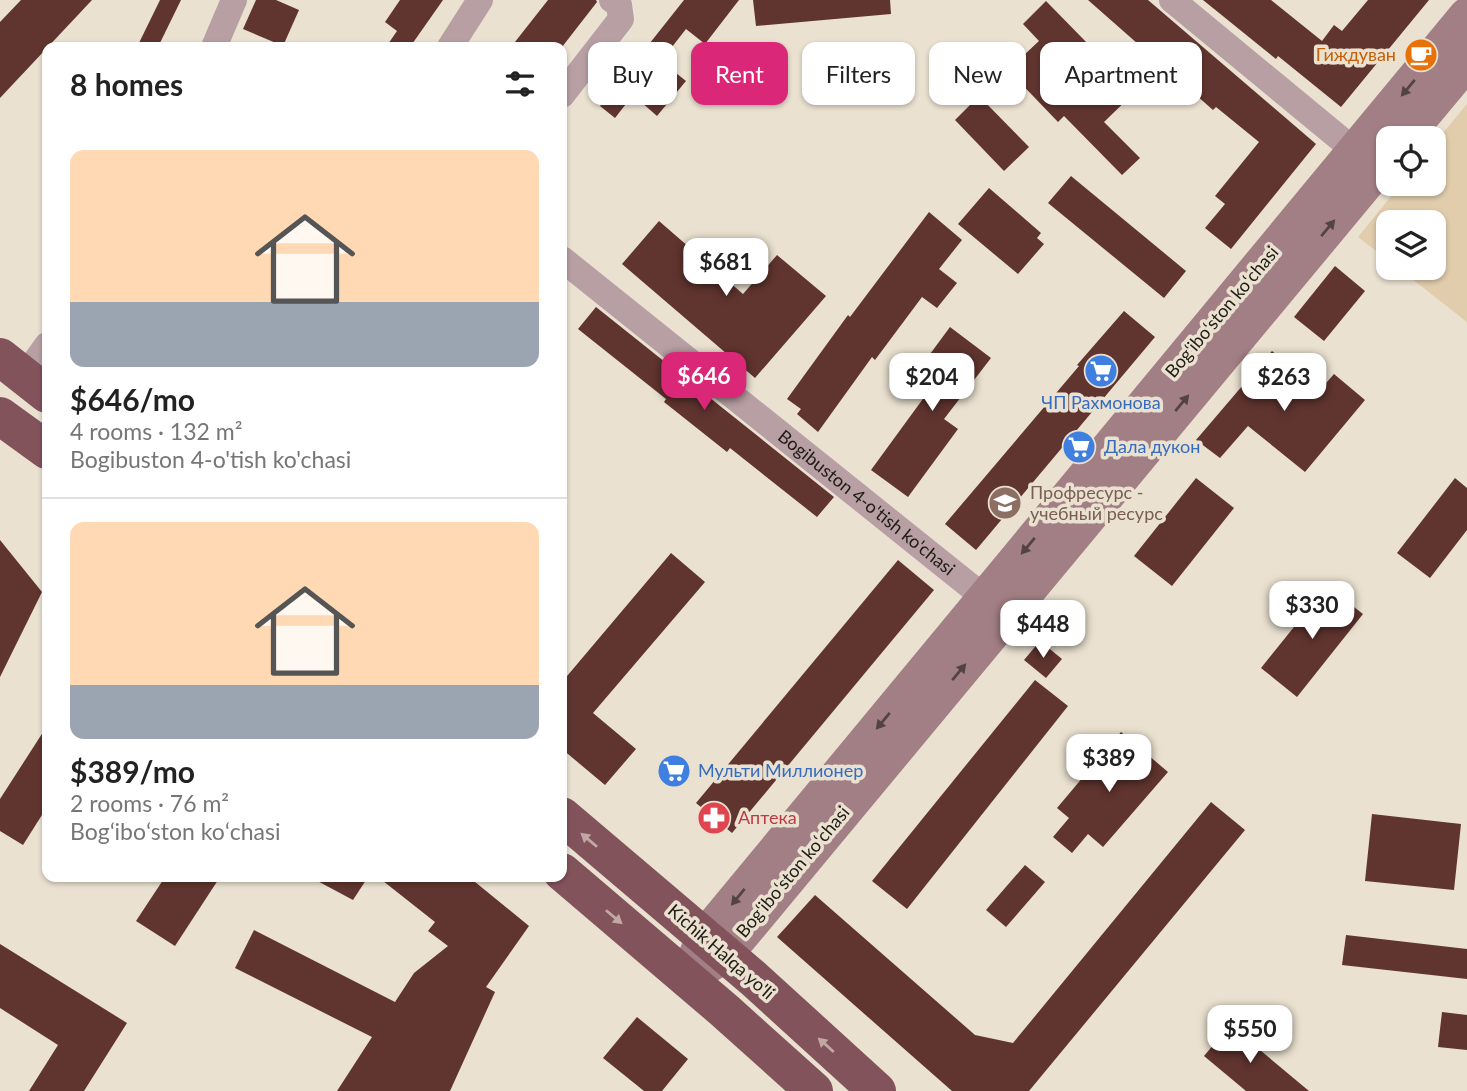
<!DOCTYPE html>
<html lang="en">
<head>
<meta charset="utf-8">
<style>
	:root { --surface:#fff; --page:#f2f2f2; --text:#222; --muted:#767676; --line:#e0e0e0; --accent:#db2777 }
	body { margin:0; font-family:Lato,sans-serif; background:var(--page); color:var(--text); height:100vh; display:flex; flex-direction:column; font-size:26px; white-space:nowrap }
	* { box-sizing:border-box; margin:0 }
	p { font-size:23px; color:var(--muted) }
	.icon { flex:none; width:38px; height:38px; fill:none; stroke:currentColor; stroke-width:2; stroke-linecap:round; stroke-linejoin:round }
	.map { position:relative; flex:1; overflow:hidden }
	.drawer { position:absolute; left:42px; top:42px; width:525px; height:840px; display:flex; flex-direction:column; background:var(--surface); border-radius:14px; box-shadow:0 2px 5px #0004 }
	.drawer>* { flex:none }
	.guide { position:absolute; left:588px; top:42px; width:665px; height:63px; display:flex; gap:14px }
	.buttons { position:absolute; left:1376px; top:126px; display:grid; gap:14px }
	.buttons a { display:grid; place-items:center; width:70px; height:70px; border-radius:14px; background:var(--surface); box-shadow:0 2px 5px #0004; font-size:35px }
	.price { position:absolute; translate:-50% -60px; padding:0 16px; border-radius:14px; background:#fff; color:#222; font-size:23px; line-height:46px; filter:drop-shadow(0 2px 4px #0008) }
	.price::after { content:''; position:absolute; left:50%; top:42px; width:21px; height:16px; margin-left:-10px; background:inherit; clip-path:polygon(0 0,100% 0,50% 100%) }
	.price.current { background:var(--accent); color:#fff }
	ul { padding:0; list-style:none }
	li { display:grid; align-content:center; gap:14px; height:371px; padding:0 28px }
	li+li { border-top:2px solid var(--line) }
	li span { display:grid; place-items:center; height:217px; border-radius:14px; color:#555 }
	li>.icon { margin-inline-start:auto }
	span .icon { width:126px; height:126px; fill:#fffc; stroke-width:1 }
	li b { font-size:30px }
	h2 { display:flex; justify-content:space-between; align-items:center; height:84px; padding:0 28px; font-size:30px }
	.chip { padding:0 24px; border-radius:14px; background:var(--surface); box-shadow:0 2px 5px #0004; font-size:24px; line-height:63px }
	.chip.current { background:var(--accent); color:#fff }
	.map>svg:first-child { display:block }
	.green { fill:#e1cdac }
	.building { fill:#60342f }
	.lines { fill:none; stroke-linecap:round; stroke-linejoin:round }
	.street { stroke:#b79fa3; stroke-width:26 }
	.secondary { stroke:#a27f85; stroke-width:37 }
	.highway { stroke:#83535c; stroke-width:38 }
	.oneway { fill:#534342 }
	.oneway2 { fill:#c1a8a2 }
	.labels { text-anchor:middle; stroke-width:7; stroke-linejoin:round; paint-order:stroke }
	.food-label { font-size:18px; fill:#c56008; stroke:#eae1d0; text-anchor:end }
	.street-label { font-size:18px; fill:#1f1b15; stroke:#eae1d0 }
	.shop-label { font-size:18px; fill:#366cbe; stroke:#eae1d0; text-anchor:start }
	.education-label { font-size:18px; fill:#785e54; stroke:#eae1d0; text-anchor:start }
	.health-label { font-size:18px; fill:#be3a42; stroke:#eae1d0; text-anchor:start }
</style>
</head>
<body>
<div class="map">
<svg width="1467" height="1091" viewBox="0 0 1467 1091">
	<rect width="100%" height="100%" fill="#eae1d0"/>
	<!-- green -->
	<polygon class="green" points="1467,104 1467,322 1398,268 1433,268 1433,222 1388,222 1388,260 1358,237 1401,184 1433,184 1433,145"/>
	<!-- building -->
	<g class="building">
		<polygon points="21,0 92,0 0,98 0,22"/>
		<polygon points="160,0 181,0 158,47 137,47"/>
		<polygon points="256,0 276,0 299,10 283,46 243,29"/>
		<polygon points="400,0 443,0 410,47 386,47 397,31 385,22"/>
		<polygon points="548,0 596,0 597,2 562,47 511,47"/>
		<polygon points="684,0 739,0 705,44 686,29 661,61 686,81 657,116 633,95 615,118 600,106"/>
		<polygon points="753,0 890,0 891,14 756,26"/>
		<polygon points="1088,0 1148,0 1316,144 1231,249 1205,228 1225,204 1215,196 1259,142 1216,107 1213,110"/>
		<polygon points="1203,0 1271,0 1322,41 1334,25 1342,31 1368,0 1429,0 1341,107 1278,56 1276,59"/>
		<polygon points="1046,1 1135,92 1104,122 1140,158 1122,175 1064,116 1058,122 1008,70 1039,41 1023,24"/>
		<polygon points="979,96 1029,147 1004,171 955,120"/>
		<polygon points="1071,176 1186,271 1164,298 1048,203"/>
		<polygon points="989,188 1041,233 1037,238 1044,244 1018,274 958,224"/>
		<polygon points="929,212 962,240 939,269 957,283 937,308 922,297 875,360 872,357 818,432 797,414 801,409 787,399 848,315 850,317"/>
		<polygon points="659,221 743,294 777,255 826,296 755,378 622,264"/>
		<polygon points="1335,266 1365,291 1324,341 1294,317"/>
		<polygon points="596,307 834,497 817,517 730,448 727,452 664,402 666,399 578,329"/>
		<polygon points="1124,311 1155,337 976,550 945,524 1079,366 1077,365"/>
		<polygon points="950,327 991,358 944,419 958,429 908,497 871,470 936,381 919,369"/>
		<polygon points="1272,351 1319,391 1334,374 1365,400 1305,472 1248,426 1220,458 1196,440"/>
		<polygon points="1196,478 1234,508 1172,586 1134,556"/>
		<polygon points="1455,478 1467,488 1467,530 1430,578 1397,553"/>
		<polygon points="0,540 42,592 0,677"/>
		<polygon points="671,553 705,582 593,713 636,749 605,785 562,749 562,682"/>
		<polygon points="898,560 934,590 732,833 696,803"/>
		<polygon points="1327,586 1363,614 1297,697 1261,668"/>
		<polygon points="1040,641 1062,659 1046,678 1024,660"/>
		<polygon points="1035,680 1068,706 907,909 872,881"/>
		<polygon points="47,726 47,807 23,845 0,831 0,799"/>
		<polygon points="1121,732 1168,772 1103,847 1088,834 1072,853 1053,837 1069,818 1057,808"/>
		<polygon points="1211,802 1245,830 1029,1091 952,1091 777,937 815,895 975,1035 1013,1043"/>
		<polygon points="1372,814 1461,824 1454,890 1365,881"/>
		<polygon points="1025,865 1045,882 1006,927 986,910"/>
		<polygon points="165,877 220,877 175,946 136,921"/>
		<polygon points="310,877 368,877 353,900"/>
		<polygon points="378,877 469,877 529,926 486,987 495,992 450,1091 337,1091 372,1037 235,968 254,930 395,1002 414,973 448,946 428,931 435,922"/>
		<polygon points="1346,935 1467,949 1467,979 1342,965"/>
		<polygon points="0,944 127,1023 84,1091 29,1091 58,1045 0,1008"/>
		<polygon points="1442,1012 1467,1015 1467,1050 1438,1047"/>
		<polygon points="637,1017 688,1059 662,1091 644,1091 603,1058"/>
		<polygon points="1230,1025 1309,1091 1246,1091 1204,1056"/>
	</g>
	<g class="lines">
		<!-- street -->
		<g class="street">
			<polyline points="1172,0 1355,151"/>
			<polyline points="214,47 234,0"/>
			<polyline points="450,47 480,0"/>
			<polyline points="562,95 621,19 619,5 612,0"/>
			<path id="s1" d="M562,259L1000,610"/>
			<polyline points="25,376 47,345"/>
		</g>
		<!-- secondary -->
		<g class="secondary">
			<polyline points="1403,138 1467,61"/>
			<polyline points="700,970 725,954 1388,156"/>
			<polyline points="687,979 705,937 1467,16"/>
		</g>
		<!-- highway -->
		<g class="highway">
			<polyline points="0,357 47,394"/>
			<polyline points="0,416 47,450"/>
			<polyline points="562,816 754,979 877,1091"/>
			<polyline points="562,872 725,1011 814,1091"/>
		</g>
	</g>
	<!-- one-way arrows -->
	<defs><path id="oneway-solid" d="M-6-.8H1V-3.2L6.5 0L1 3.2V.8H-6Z" transform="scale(1.75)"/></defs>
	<g class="oneway">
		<use href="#oneway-solid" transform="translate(1408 88) rotate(130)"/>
		<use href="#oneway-solid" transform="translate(1328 228) rotate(-50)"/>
		<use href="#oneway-solid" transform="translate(1182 403) rotate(-50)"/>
		<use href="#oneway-solid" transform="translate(1028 546) rotate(130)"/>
		<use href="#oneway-solid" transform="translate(959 672) rotate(-50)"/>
		<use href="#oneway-solid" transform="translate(883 721) rotate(130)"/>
		<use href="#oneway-solid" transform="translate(738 897) rotate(129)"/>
	</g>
	<g class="oneway2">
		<use href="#oneway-solid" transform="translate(589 840) rotate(-140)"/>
		<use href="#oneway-solid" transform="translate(614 917) rotate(40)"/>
		<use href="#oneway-solid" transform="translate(826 1045) rotate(-138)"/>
	</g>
	<!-- icons -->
	<defs>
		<symbol id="cafe-disc" viewBox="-11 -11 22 22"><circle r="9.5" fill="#e8710a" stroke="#eae1d0"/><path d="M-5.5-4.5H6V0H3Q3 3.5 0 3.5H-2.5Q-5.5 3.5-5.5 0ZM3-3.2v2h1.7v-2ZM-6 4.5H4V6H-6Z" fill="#fff"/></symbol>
		<symbol id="supermarket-disc" viewBox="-11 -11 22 22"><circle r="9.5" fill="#3f7fe0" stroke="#eae1d0"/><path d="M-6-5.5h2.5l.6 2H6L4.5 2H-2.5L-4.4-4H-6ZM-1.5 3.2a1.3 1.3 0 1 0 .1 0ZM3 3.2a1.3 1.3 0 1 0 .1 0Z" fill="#fff"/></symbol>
		<symbol id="school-disc" viewBox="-11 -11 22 22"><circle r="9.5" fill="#8d6e63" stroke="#eae1d0"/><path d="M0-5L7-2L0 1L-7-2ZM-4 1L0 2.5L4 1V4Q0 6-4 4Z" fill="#fff"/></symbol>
		<symbol id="pharmacy-disc" viewBox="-11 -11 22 22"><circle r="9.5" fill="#e0444e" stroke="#eae1d0"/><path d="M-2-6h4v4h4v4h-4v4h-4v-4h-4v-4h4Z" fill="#fff"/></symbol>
	</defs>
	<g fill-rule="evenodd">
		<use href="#cafe-disc" x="1402" y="36" width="38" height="38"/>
		<use href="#supermarket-disc" x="1082" y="352" width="38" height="38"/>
		<use href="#supermarket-disc" x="1060" y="428" width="38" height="38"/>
		<use href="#school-disc" x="986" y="484" width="38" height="38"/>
		<use href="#supermarket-disc" x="655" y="752" width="38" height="38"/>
		<use href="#pharmacy-disc" x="695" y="799" width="38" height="38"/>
	</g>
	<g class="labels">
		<!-- food labels -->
		<g class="food-label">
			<text x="1396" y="61">Гиждуван</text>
		</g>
		<!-- street labels -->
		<g class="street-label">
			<text transform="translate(1222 312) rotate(-50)" y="6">Bogʻiboʻston koʻchasi</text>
			<text dy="6" stroke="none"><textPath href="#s1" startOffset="390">Bogibuston 4-o'tish ko'chasi</textPath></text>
			<text transform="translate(793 872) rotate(-50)" y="6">Bogʻiboʻston koʻchasi</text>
			<text transform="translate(721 952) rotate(41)" y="6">Kichik Halqa yo'li</text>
		</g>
		<!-- shop labels -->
		<g class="shop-label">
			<text x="1101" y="409" text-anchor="middle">ЧП Рахмонова</text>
			<text x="1104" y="453">Дала дукон</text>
			<text x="698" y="777">Мульти Миллионер</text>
		</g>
		<!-- education labels -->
		<g class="education-label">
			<text x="1030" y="499">Профресурс -<tspan x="1030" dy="21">учебный ресурс</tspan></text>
		</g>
		<!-- health labels -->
		<g class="health-label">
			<text x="738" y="824">Аптека</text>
		</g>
	</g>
</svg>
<div class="buttons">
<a><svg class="icon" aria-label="locate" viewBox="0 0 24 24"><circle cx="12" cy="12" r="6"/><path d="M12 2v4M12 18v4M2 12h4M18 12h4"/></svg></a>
<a><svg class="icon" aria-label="layers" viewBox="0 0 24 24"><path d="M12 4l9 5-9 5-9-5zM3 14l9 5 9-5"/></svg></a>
</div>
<b class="price" style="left:726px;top:298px">$681</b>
<b class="price current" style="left:704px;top:412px">$646</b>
<b class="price" style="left:932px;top:413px">$204</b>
<b class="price" style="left:1284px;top:413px">$263</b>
<b class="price" style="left:1312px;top:641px">$330</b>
<b class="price" style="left:1043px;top:660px">$448</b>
<b class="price" style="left:1109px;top:794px">$389</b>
<b class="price" style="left:1250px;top:1065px">$550</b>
<div class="guide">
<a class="chip">Buy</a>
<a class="chip current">Rent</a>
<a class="chip">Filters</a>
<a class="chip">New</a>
<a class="chip">Apartment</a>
</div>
<section class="drawer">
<h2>8 homes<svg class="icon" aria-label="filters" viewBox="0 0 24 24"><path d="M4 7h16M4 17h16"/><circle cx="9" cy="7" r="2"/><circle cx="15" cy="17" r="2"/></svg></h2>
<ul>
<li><span style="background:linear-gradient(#ffd9b3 70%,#9aa5b1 0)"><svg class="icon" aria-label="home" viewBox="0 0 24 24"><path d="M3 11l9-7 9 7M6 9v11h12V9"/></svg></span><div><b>$646/mo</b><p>4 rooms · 132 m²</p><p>Bogibuston 4-o'tish ko'chasi</p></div></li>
<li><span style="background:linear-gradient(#ffd9b3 75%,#9aa5b1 0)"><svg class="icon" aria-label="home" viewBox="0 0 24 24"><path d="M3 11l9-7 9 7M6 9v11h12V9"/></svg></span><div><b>$389/mo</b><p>2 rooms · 76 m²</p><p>Bogʻiboʻston koʻchasi</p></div></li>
</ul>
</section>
</div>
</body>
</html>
